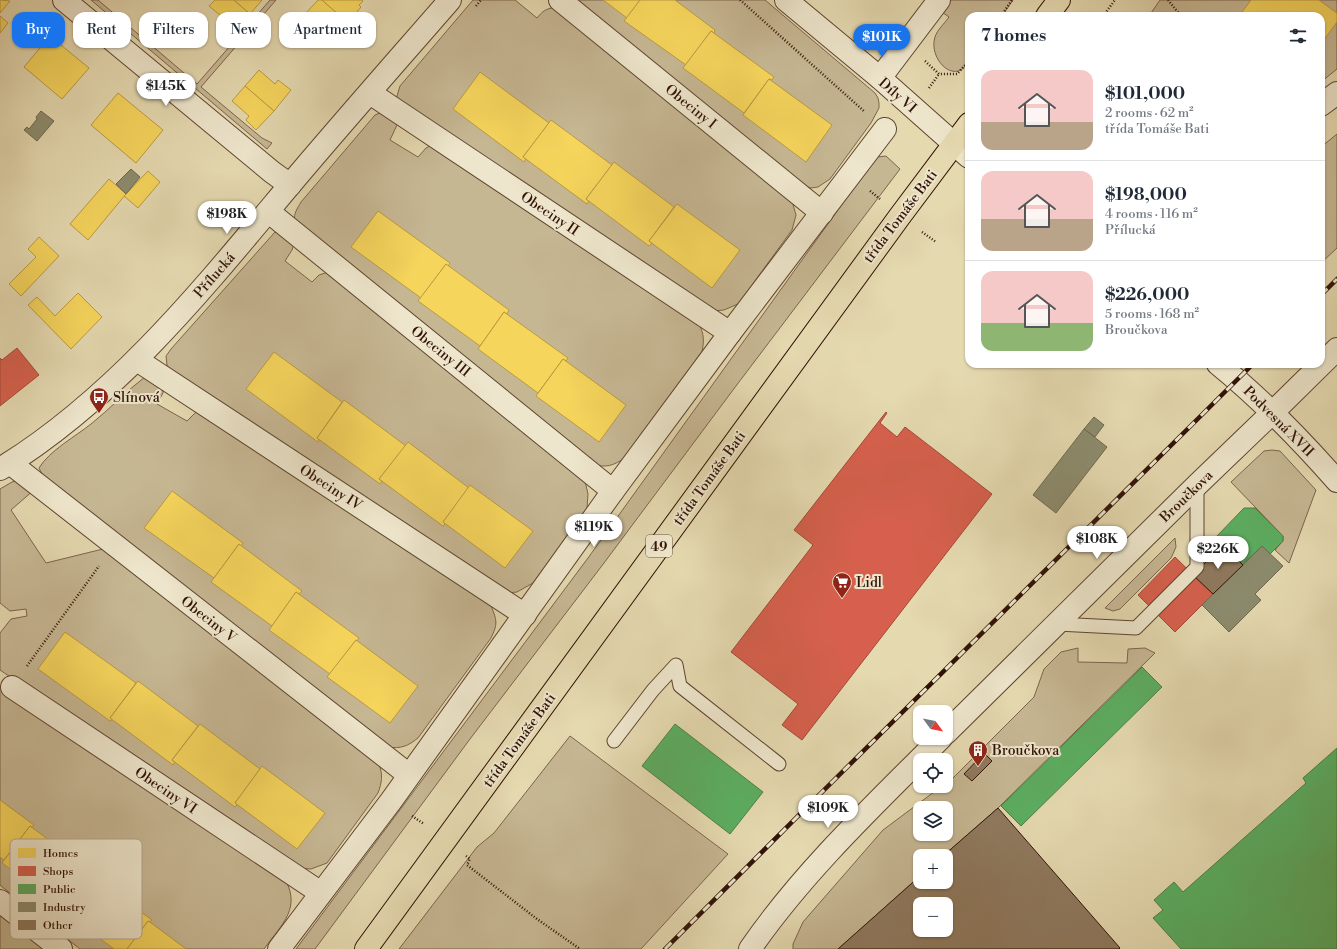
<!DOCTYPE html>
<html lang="en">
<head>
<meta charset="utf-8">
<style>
	:root { --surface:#fff; --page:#f2f2f3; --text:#1f2937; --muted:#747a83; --line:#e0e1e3; --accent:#1a73e8 }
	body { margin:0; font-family:"Libre Bodoni",serif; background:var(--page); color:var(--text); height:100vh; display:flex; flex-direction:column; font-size:15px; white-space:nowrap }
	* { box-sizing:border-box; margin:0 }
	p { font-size:13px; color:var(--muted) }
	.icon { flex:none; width:22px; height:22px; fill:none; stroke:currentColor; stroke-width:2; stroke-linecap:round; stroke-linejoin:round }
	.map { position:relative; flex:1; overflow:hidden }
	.sheet { position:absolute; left:965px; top:12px; width:360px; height:356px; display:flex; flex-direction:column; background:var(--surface); border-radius:12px; box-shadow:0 1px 3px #0004 }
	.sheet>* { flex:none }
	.hud { position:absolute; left:12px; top:12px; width:380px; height:36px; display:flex; gap:8px }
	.needle { width:26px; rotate:122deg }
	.tools { position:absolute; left:913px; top:705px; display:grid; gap:8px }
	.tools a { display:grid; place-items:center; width:40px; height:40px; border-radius:8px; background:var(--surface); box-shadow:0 1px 3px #0004; font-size:20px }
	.price { position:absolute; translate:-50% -34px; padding:0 9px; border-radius:14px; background:#fff; color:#222; font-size:13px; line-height:26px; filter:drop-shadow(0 1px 2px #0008) }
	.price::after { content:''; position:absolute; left:50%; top:24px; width:12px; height:9px; margin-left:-6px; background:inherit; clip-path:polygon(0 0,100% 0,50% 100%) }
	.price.active { background:var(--accent); color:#fff }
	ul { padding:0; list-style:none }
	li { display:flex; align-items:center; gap:12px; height:100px; padding:0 16px }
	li+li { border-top:1px solid var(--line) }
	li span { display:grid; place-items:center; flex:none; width:112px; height:80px; border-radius:12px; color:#555 }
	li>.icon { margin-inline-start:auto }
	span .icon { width:48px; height:48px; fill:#fffc; stroke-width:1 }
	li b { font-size:17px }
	h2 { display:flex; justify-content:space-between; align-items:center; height:48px; padding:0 16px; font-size:17px }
	.pill { padding:0 14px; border-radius:12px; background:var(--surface); box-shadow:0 1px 3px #0004; font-size:14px; line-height:36px }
	.pill.active { background:var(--accent); color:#fff }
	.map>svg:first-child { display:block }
	.green { fill:#c6b793; stroke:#7c644c; fill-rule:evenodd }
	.homes { fill:#f6d55c; stroke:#bb9a42 }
	.shops { fill:#d6604d; stroke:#a44938 }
	.public { fill:#5aae61; stroke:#4e7f46 }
	.industry { fill:#8c8c6e; stroke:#71674f }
	.building { fill:#8f795e; stroke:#311206; fill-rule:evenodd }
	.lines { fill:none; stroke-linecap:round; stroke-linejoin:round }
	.service-casing { stroke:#5e4430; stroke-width:15 }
	.minor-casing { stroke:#5e4430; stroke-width:24 }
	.tertiary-casing { stroke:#5e4430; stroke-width:24 }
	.primary-casing { stroke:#311206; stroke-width:24 }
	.path { stroke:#311206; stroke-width:2.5; stroke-dasharray:1 2; stroke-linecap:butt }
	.service { stroke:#eee6cc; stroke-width:13 }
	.minor { stroke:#eee6cc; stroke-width:22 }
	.tertiary { stroke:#eee6cc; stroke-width:22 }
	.primary { stroke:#e5d9b0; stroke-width:22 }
	.rail-casing { stroke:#311206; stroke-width:4.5 }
	.rail { stroke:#eee6cc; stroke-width:3; stroke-dasharray:9; stroke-linecap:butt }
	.labels { text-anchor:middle; stroke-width:4; stroke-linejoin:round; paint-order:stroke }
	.shield { fill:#eee6cc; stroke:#6a5241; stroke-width:1 }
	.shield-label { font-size:13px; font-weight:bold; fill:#311206 }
	.street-label { font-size:14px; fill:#311206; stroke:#eee6cc }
	.poi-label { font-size:14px; fill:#311206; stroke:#eee6cc; text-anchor:start }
	.key { fill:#eee6cc; stroke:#b5a691; stroke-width:1 }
	.key-label { font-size:11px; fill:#311206 }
</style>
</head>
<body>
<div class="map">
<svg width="1337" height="949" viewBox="0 0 1337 949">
	<rect width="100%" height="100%" fill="#e5d9b0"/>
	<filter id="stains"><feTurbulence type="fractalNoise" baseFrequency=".005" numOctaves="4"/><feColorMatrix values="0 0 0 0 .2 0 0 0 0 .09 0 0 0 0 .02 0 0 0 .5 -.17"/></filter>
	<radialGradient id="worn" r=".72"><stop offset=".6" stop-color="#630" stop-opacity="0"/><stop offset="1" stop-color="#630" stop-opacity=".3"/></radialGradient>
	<!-- green -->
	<g class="green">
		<polygon points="91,0 98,0 197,84 270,0 276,0 201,87 262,138 272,143 267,149"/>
		<path d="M473,0H515L537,18C542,12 546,8 554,8L792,201L796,215L792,230L738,304L724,310L712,311L397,100V96L400,86Z"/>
		<polygon points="568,0 765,0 875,93 878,98 879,103 879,108 871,123 830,179 818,187 811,188 805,186"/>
		<path d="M940,0H1013L1002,16H969C969,25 971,56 968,62C955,86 928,59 935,37C937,30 945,23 949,17L939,10Z"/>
		<polygon points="1160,0 1337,0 1337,69 1321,82 1321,16 1149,16"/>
		<path d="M382,112L397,120V125L390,140L418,157L426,148L430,146L696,318C703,331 705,337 702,352L625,458C612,466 607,468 592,464L294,221C294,213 297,209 301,202L375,115Z"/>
		<polygon points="1337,134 1337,248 1321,263 1321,147"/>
		<polygon points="886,156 900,169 736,386 604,563 470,739 315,949 296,949 588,558 871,164 877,157"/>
		<polygon points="275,232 278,232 294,244 292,250 285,261 312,282 319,275 328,272 585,481 588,494 587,509 533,583 517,592 507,593 169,369 167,365 166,356 171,349"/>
		<path d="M145,377L163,386V393L157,404L187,421L197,411L491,606C497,620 498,624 491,638L418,738C408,746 401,749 388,747L48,480L41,472L39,468C49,451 76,436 91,424C110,409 126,391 145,377Z"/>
		<polygon points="1272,450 1280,451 1316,490 1289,563 1275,550 1283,541 1283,536 1231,482 1264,451"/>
		<path d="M20,480L34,490L11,510L46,563L111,547L379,764C383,775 382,782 378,793L327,863L311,869L299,868L291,865L0,670V633L11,619L27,616L26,609L10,611L0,603V489L12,482Z"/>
		<polygon points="1175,538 1176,547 1171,558 1120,609 1113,611 1105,608"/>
		<path d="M1078,648V662L1127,663L1128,649L1145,648L1155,653L998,808L943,856H920V876L838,949H793V944L803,922L883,830L942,786H946V783L952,779L1034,697L1044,669L1061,652ZM920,808H946V834H920Z"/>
		<path d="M0,687L283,876C303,907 282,924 264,949H80L0,885Z"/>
		<polygon points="570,736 728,854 641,949 399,949 477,847 494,833"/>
		<polygon points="0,908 51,949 0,949"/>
	</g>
	<!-- homes -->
	<g class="homes">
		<polygon points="0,0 10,1 0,13"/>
		<polygon points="215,0 234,0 250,14 233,34 222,24 226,20 209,6"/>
		<polygon points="234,0 262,0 250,14"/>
		<polygon points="318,0 322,0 348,23 333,38 332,38 329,41 313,28 316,24 305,14"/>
		<polygon points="322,0 362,0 363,1 359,5 361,7 348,23"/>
		<polygon points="603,0 640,0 627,18"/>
		<polygon points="640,0 675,0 715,30 714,33 711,31 686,65 624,21"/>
		<polygon points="1251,0 1319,0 1337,13 1337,22 1321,44 1321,16 1239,16"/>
		<polygon points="0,16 8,23 0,33"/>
		<polygon points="711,31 774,77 772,80 769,79 744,113 683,68"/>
		<polygon points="50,36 89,68 62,99 24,67"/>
		<polygon points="259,70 275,84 278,80 291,90 274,111 245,86"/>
		<polygon points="480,72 549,123 523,157 526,159 524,162 453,109"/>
		<polygon points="769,79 832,125 806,162 743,115"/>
		<polygon points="245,86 274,111 256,130 246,120 249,116 232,101"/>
		<polygon points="118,93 163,130 136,163 91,125"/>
		<polygon points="551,120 612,165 586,199 589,201 587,204 523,157"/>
		<polygon points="614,162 674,207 649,241 652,243 649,246 586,199"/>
		<polygon points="148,171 160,182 138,208 124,196"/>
		<polygon points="109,179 126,194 88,240 70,224"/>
		<polygon points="677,204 740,250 712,288 649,241"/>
		<polygon points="378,211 450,263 448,266 446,264 421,298 351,247"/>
		<polygon points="39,237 59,256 21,296 9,284 36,257 28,249"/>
		<polygon points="446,264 509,310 507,314 504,312 480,346 418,301"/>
		<polygon points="78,293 102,317 71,349 28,305 37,297 55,316"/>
		<polygon points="504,312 568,358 566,361 563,359 538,393 478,349"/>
		<polygon points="274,352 342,402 317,438 319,440 318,442 246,389"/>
		<polygon points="563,359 626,405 599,442 536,396"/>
		<polygon points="344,400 406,446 379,479 382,481 380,484 317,438"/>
		<polygon points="408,442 469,488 443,522 445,524 443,526 379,479"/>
		<polygon points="470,485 533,531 505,568 443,522"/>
		<polygon points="172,491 243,543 241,546 239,544 214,578 144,528"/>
		<polygon points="239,544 302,591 299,594 296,592 272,626 211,582"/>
		<polygon points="296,592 359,638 357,641 356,640 330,674 269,630"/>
		<polygon points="65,632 136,683 110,718 112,720 110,721 38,669"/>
		<polygon points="356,640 418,686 390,723 327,677"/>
		<polygon points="138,681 198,726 172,760 175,762 173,765 110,718"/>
		<polygon points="200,724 260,769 235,803 237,805 235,807 172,760"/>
		<polygon points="262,766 325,813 297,849 235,803"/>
		<polygon points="0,800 34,825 32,827 30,826 4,860 0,857"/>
		<polygon points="30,826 94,873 91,876 89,874 63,908 2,863"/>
		<polygon points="89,874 152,920 150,922 148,921 127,949 114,949 61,910"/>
		<polygon points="148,921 150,922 186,949 127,949"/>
	</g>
	<!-- shops -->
	<g class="shops">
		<polygon points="17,348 39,375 0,406 0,358 2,360"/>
		<polygon points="886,412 887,413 880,423 897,437 905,427 992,494 802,740 782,725 798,704 731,652 813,545 794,530"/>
		<polygon points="1175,557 1213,594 1175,632 1138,595"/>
	</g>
	<!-- public -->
	<g class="public">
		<polygon points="1244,508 1255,508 1283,536 1283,541 1270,554 1262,546 1237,570 1215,548 1215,538"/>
		<polygon points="1142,667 1162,687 1021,826 1001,806"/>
		<polygon points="675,724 763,792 730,834 642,766"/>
		<polygon points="1337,748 1337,949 1181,949 1153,918 1163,910 1154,900 1174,882 1183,892 1306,783 1303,778"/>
	</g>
	<!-- industry -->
	<g class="industry">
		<polygon points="41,111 54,121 37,141 24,130 27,127 29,129 37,119 36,117"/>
		<polygon points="131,169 140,177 126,194 116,184"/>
		<polygon points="1094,417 1104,425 1095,437 1084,429"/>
		<polygon points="1084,429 1107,447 1056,513 1033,495"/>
		<polygon points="1262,546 1283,566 1255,594 1261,600 1229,632 1202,605"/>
	</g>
	<!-- building -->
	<g class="building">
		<polygon points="1223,545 1243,565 1213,594 1193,575"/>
		<polygon points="984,753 992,761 972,781 964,774"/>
		<path d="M998,808L1120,948L1119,949H838L920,876V882H946V856H943ZM920,904H946V930H920Z"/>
	</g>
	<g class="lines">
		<defs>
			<g id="service">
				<polyline points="1057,624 1136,628 1197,567 1197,485"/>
				<polyline points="614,741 653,690 676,665 680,686 779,764"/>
			</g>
			<g id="minor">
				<polyline points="64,0 272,172 290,185"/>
				<polyline points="560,0 822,213"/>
				<polyline points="880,78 939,0"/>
				<polyline points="370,93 730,333"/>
				<polyline points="1321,105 1337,93"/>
				<polyline points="269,212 613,491"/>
				<polyline points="137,360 525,615"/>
				<polyline points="10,463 409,775"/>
				<polyline points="12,687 321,893"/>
				<polyline points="946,733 1197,485 1273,412 1337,349"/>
				<polyline points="0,901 61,949"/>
				<polyline points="279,949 391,801 613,491 730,333 885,129"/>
				<path d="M750,949C803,872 875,804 941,738"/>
			</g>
			<g id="tertiary">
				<polyline points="786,0 880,78 969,157"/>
				<path d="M1218,364C1261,399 1300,439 1337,481"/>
				<path d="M0,469C116,398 203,289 289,186C342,123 396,62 450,0"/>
			</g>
			<g id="primary">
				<polyline points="1047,16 1059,0"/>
				<polyline points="366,949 900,216 969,124"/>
			</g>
		</defs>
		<!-- service casing -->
		<use href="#service" class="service-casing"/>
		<!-- minor casing -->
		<use href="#minor" class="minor-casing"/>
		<!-- tertiary casing -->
		<use href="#tertiary" class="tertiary-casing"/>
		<!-- primary casing -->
		<use href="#primary" class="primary-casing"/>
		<!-- path -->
		<g class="path">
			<polyline points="740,0 865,112"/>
			<polyline points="1168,0 1181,16"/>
			<polyline points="476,6 481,0"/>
			<polyline points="1001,16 1012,0"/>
			<polyline points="1103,16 1115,0"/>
			<polyline points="925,61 939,74 957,74 969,61"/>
			<polyline points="929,88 939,74"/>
			<polyline points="870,191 880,199"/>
			<polyline points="922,232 936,242"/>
			<polyline points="27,666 99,566"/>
			<polyline points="412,816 424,824"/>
			<polyline points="466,856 470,859 467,865 537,919 580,949"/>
		</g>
		<!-- service -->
		<use href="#service" class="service"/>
		<!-- minor -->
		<use href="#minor" class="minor"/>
		<!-- tertiary -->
		<use href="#tertiary" class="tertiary"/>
		<!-- primary -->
		<use href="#primary" class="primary"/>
		<defs>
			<g id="rail">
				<polyline points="1321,295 1337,279"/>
				<polyline points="665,949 813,801 1253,364"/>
			</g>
		</defs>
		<!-- rail casing -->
		<use href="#rail" class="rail-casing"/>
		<!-- rail -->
		<use href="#rail" class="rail"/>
	</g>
	<!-- icons -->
	<defs>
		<symbol id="bus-pin" viewBox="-11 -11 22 30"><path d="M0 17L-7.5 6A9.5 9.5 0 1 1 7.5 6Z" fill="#8f2418" stroke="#eee6cc"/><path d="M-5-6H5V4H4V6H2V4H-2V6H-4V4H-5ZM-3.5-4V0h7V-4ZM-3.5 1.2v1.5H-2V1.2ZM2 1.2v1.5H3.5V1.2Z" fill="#fff"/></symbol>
		<symbol id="supermarket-pin" viewBox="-11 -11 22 30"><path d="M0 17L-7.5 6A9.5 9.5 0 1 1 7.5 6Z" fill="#8f2418" stroke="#eee6cc"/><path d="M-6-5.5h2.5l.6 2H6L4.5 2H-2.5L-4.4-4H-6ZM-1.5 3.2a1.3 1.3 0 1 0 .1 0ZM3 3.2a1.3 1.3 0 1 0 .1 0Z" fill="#fff"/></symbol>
		<symbol id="building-pin" viewBox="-11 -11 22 30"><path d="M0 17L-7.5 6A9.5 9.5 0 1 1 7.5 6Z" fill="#8f2418" stroke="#eee6cc"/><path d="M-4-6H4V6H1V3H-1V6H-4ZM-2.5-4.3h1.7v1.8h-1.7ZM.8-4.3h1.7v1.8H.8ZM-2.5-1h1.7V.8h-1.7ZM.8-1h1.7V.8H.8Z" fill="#fff"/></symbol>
	</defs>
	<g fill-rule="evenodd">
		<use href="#bus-pin" x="88" y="386" width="22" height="30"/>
		<use href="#supermarket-pin" x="831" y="571" width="22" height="30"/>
		<use href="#building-pin" x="967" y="739" width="22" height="30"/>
	</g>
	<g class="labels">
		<!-- shield labels -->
		<rect class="shield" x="646" y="535" width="26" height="22" rx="3"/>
		<g class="shield-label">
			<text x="659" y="551">49</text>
		</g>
		<!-- street labels -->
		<g class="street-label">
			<text transform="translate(898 95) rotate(41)" y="5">Díly VI</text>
			<text transform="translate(691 106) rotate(39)" y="5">Obeciny I</text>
			<text transform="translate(550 213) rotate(34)" y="5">Obeciny II</text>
			<text transform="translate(900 216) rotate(-53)" y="5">třída Tomáše Bati</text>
			<text transform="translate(214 275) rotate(-49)" y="5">Přílucká</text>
			<text transform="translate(441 351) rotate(39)" y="5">Obeciny III</text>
			<text transform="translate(1279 421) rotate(45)" y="5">Podvesná XVII</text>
			<text transform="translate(709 478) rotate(-54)" y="5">třída Tomáše Bati</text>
			<text transform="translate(331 487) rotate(33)" y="5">Obeciny IV</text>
			<text transform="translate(1186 496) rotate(-44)" y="5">Broučkova</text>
			<text transform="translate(209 619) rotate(38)" y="5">Obeciny V</text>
			<text transform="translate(519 740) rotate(-54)" y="5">třída Tomáše Bati</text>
			<text transform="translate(166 790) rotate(34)" y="5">Obeciny VI</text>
		</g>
		<!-- poi labels -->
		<g class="poi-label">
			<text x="113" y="402">Slínová</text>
			<text x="856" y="587">Lidl</text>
			<text x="992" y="755">Broučkova</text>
		</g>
	</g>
	<!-- legend -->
	<rect x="10" y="839" width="132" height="100" rx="6" class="key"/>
	<rect x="18" y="848" width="18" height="10" fill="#f6d55c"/>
	<rect x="18" y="866" width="18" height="10" fill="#d6604d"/>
	<rect x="18" y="884" width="18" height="10" fill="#5aae61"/>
	<rect x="18" y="902" width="18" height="10" fill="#8c8c6e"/>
	<rect x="18" y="920" width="18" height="10" fill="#8f795e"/>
	<g class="key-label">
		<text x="43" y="857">Homes</text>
		<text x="43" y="875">Shops</text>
		<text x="43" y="893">Public</text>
		<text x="43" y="911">Industry</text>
		<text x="43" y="929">Other</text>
	</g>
	<rect width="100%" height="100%" filter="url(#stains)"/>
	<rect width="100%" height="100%" fill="url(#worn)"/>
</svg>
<div class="tools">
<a><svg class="needle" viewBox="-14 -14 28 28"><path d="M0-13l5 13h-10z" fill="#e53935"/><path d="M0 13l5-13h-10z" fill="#747a83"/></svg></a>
<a><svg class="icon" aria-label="locate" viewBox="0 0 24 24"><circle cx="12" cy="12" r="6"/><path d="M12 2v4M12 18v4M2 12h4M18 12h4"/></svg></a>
<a><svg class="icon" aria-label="layers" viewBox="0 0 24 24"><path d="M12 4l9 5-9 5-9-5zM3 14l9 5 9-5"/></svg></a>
<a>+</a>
<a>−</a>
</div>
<b class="price active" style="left:882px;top:58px">$101K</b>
<b class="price" style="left:166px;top:107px">$145K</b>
<b class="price" style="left:227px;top:235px">$198K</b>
<b class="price" style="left:594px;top:548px">$119K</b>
<b class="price" style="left:1097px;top:560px">$108K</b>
<b class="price" style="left:1218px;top:570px">$226K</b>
<b class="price" style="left:828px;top:829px">$109K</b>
<div class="hud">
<a class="pill active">Buy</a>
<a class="pill">Rent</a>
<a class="pill">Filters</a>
<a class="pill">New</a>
<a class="pill">Apartment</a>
</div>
<section class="sheet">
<h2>7 homes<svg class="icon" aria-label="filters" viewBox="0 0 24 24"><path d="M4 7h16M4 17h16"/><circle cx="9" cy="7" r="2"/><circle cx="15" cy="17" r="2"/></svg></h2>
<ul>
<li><span style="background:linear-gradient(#f6c9c9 65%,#b9a48a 0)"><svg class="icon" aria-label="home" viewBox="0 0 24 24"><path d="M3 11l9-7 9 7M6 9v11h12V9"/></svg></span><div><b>$101,000</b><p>2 rooms · 62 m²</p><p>třída Tomáše Bati</p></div></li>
<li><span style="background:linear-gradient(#f6c9c9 60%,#b9a48a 0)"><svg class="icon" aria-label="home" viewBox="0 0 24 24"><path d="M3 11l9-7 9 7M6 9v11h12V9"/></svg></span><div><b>$198,000</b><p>4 rooms · 116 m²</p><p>Přílucká</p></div></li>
<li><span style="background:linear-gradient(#f6c9c9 65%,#8fb573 0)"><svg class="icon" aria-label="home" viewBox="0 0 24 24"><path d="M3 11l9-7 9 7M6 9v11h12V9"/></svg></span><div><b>$226,000</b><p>5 rooms · 168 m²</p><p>Broučkova</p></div></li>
</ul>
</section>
</div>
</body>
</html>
